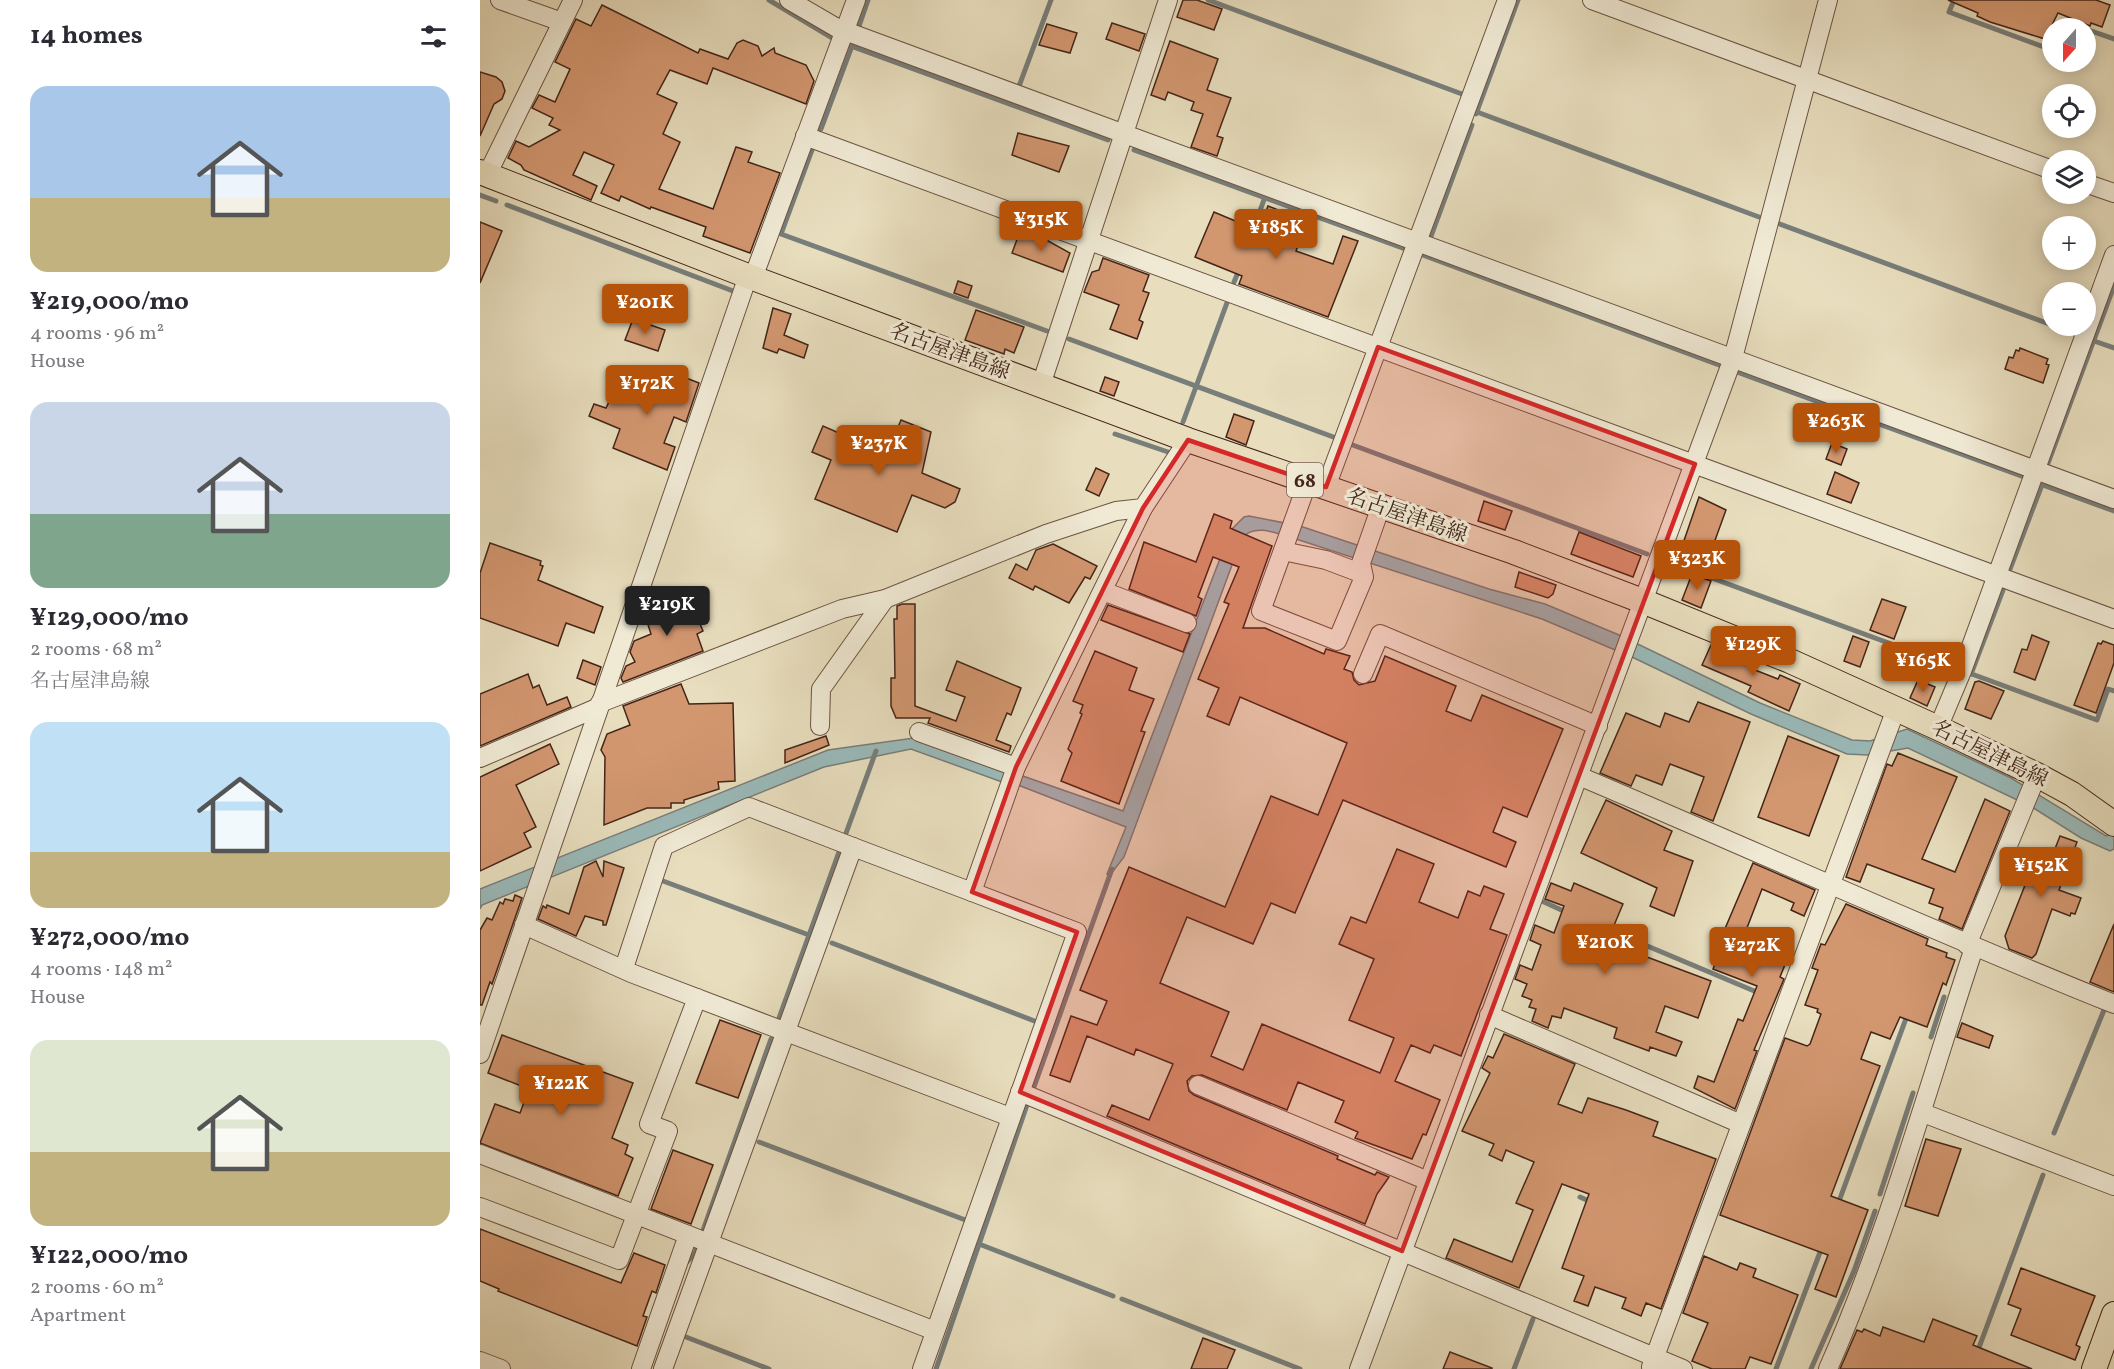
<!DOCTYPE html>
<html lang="en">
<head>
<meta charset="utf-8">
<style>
	:root { --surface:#fff; --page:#f2f2f3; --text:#2b2b33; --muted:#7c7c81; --accent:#b45309 }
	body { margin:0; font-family:Vollkorn,"Noto Serif JP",serif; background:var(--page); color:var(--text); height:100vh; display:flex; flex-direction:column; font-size:22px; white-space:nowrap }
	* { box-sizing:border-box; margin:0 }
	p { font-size:20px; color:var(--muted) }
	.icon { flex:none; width:33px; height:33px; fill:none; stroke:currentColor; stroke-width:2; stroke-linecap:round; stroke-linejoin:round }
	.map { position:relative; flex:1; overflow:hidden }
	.drawer { display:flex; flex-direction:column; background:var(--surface); width:480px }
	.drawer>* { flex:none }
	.needle { width:39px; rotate:201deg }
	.controls { position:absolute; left:1562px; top:18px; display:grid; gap:12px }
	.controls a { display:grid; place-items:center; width:54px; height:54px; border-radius:50%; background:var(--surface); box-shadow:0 3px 15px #0003; font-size:30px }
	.price { position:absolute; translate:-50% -51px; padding:0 14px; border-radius:6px; background:var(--accent); color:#fff; font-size:20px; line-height:39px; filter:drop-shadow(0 2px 3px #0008) }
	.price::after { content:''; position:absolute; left:50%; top:36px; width:18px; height:14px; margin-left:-9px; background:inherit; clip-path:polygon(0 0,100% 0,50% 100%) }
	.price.selected { background:#222; color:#fff }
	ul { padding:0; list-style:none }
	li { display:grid; align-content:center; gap:12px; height:318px; padding:0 30px }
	li span { display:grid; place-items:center; height:186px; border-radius:18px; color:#555 }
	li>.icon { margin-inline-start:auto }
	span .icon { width:108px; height:108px; fill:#fffc; stroke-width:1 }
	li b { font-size:26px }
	h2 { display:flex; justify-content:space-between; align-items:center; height:72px; padding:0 30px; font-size:26px }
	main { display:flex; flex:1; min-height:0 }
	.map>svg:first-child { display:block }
	.water { fill:#9ababa; stroke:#787e7a; stroke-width:1.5 }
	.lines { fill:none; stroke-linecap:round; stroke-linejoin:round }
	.stream { stroke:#787e7a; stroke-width:5 }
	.building { fill:#d39770; stroke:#442519; stroke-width:1.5 }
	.minor-casing { stroke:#6d5342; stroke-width:20 }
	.major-casing { stroke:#442519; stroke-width:26 }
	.minor { stroke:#f0ead5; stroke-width:18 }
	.major { stroke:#e8debe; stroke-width:24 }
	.marked { fill:#d62828; fill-opacity:0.2; stroke:#d62828; stroke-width:4.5; stroke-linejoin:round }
	.labels { text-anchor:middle; stroke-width:6; stroke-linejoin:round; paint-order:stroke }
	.shield { fill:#f0ead5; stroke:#786051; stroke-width:1.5 }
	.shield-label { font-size:20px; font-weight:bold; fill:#442519 }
	.street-label { font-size:21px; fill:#442519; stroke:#f0ead5 }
</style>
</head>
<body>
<main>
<section class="drawer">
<h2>14 homes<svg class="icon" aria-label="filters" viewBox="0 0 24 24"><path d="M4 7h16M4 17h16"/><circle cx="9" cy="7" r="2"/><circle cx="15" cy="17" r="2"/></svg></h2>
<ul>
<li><span style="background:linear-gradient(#a9c7e8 60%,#c2b280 0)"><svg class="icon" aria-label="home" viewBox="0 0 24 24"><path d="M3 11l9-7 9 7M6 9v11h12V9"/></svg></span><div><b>¥219,000/mo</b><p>4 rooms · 96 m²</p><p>House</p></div></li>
<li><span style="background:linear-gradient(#c9d6e8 60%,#7fa58c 0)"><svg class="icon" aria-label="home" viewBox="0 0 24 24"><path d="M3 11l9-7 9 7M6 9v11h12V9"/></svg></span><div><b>¥129,000/mo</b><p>2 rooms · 68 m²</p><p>名古屋津島線</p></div></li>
<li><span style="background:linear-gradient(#bfe0f5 70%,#c2b280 0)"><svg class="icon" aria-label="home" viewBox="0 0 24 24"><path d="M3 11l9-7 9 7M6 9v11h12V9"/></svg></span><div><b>¥272,000/mo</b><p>4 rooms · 148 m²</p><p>House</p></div></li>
<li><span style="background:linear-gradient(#dfe7d0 60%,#c2b280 0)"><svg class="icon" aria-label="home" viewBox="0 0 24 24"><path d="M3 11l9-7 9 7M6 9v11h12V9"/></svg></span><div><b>¥122,000/mo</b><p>2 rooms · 60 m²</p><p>Apartment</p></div></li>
</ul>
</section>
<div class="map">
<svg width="1634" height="1369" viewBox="0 0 1634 1369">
	<rect width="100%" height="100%" fill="#e8debe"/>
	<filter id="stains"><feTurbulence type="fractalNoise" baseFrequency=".00333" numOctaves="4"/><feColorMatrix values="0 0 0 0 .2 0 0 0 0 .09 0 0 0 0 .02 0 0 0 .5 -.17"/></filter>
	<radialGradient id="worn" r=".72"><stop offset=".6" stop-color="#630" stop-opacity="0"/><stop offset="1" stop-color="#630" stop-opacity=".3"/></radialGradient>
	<!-- water -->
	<path class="water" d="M769,516L820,526L1009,589L1065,604L1139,635L1280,703L1372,740L1390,741L1427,729L1531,778L1626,836L1634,833V849L1630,851L1601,838L1552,807L1428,748L1387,755L1367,754L1271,714L1154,658L1062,619L819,540C800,535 776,522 762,538L644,857L630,875L627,874L646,827L538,785L522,782L431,749L344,767L2,905L0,909V889L348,750L434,738L643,811L751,530L764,517Z"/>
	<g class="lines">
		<!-- stream -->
		<g class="stream">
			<polyline points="289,0 354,39"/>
			<polyline points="728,0 982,94"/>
			<polyline points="1474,0 1469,12 1572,50"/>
			<polyline points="379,26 388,0"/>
			<polyline points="1593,28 1594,25 1634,39"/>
			<polyline points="368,45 628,140"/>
			<polyline points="538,89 571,0"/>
			<polyline points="997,112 1279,217"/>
			<polyline points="996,114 1038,0"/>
			<polyline points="341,129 372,46"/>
			<polyline points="332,150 301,234 567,331"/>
			<polyline points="654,150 928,250"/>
			<polyline points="0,195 16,201"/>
			<polyline points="27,205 253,291"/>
			<polyline points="1297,223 1572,325"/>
			<polyline points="771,235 785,197"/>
			<polyline points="950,239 992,125"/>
			<polyline points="940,254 1239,365"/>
			<polyline points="754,282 759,270"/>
			<polyline points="1573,326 1596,334"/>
			<polyline points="589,339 856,438"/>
			<polyline points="1614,341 1634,348"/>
			<polyline points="1257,372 1544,477"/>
			<polyline points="703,422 748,300"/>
			<polyline points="635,434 688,452"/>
			<polyline points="870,444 1167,554"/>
			<polyline points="1567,466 1634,286"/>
			<polyline points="1560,484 1634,511"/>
			<polyline points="1191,563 1474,667"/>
			<polyline points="1530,569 1563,482"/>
			<polyline points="1489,673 1617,720 1628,689 1634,691"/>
			<polyline points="1491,674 1523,590"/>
			<polyline points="365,836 396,751"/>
			<polyline points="183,881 329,935"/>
			<polyline points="1064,902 1088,913"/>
			<polyline points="1127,929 1279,993"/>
			<polyline points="352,943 557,1022"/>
			<polyline points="298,1021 359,852"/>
			<polyline points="1451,1037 1464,997"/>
			<polyline points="554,1087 632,869"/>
			<polyline points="1574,1133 1624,1010"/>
			<polyline points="279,1142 488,1221"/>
			<polyline points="1400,1194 1433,1093"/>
			<polyline points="1100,1197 1111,1202"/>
			<polyline points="1358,1204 1428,1013"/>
			<polyline points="499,1244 633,1296"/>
			<polyline points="206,1263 215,1253 291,1039"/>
			<polyline points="642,1299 820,1369"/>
			<polyline points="206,1337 289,1369"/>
			<polyline points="1497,1353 1563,1175"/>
			<polyline points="456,1369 547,1105"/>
			<polyline points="1034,1369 1053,1319"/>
			<polyline points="1296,1369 1342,1247"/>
			<polyline points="1331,1369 1374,1271 1395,1211"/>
		</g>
	</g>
	<!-- building -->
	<g class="building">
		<polygon points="703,0 717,0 742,9 734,30 697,17"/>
		<polygon points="1468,0 1616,0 1630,5 1622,27 1611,23 1610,26 1578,13 1565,39 1510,22 1497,16 1498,13"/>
		<polygon points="122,5 218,53 220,49 248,59 257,43 263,40 278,46 282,56 294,48 295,53 326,65 334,81 326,104 233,68 227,84 190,70 177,94 197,103 183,134 200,142 179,189 233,209 256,147 272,152 268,162 300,173 270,253 223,236 226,227 171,207 170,209 141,196 139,201 121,193 134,165 104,152 93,175 117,186 111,200 44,170 41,165 28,158 36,141 49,147 80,130 69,125 73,118 52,108 59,95 75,102 90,69 75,62 96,19 111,26"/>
		<polygon points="632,23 665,34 659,51 626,39"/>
		<polygon points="567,24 597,33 590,53 559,45"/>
		<polygon points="690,41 738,59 727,90 751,98 737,136 743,138 737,156 711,147 723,114 711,110 714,102 688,92 685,100 671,95"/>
		<polygon points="0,72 16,77 22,82 25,91 22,99 14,104 0,136"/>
		<polygon points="538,133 589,146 579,172 532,155"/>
		<polygon points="788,206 827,221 816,251 853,264 863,236 878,241 848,317 759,284 762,276 715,257 734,212 779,231"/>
		<polygon points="0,222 22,231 0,283"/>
		<polygon points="552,232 590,253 583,272 532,253 539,234 550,238"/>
		<polygon points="623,258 669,275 663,291 669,293 659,320 663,322 657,339 630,329 639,305 604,292 612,272 619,270"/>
		<polygon points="478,281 492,286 488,298 474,293"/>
		<polygon points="293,308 311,314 304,335 328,345 324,358 299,349 297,353 283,348"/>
		<polygon points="496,310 544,327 534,353 525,349 524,354 485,340"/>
		<polygon points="153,319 185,330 178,351 145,340"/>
		<polygon points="1540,348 1568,359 1566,364 1569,365 1563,383 1525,369 1529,357 1533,358 1536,350 1539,351"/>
		<polygon points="188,371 219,383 206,422 194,417 184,443 195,447 187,470 133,448 140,429 109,416 114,404 126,408 140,378 143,379 145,375 181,389"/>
		<polygon points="625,377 639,382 634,396 620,391"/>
		<polygon points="754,414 774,421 766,445 746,437"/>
		<polygon points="421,420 451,432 442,473 480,489 475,502 465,508 432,495 417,532 335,499 351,460 332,452 343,426 407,454"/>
		<polygon points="1352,443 1367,449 1361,465 1346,459"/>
		<polygon points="616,468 629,474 619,496 606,490"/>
		<polygon points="1355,472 1379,483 1371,503 1347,494"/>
		<polygon points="1219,497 1246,510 1225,568 1198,558"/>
		<polygon points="1004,501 1032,511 1025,530 998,521"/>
		<polygon points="734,514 752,521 750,528 792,546 763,628 785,628 844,654 846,649 870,656 864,669 872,672 874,680 879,685 895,681 905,656 976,686 966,711 991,721 1002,695 1083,729 1047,817 1023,807 1013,832 1036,842 1026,867 863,800 815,913 791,903 773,944 707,917 680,983 749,1012 731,1056 763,1070 782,1024 900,1073 914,1038 869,1020 894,959 859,944 871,917 886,923 917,849 954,864 939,902 978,918 988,891 1000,896 1004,886 1024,894 1010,929 1027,935 981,1056 954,1045 950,1053 931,1045 915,1081 960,1100 946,1135 943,1134 932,1159 875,1138 878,1132 855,1122 864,1101 818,1082 807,1110 722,1075 712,1076 707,1081 709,1091 714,1095 858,1156 857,1159 895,1175 897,1172 909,1177 897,1194 885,1224 627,1116 632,1105 669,1120 693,1064 656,1049 654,1055 607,1036 590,1082 570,1075 591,1016 617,1025 627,1001 600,990 649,867 745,907 791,796 838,815 867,743 760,697 749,725 727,716 739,688 718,679 749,604 744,602 759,567 733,557 718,597 722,599 716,616 649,589 664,542 716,562"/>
		<polygon points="1099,532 1161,556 1153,577 1091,554"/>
		<polygon points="10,543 61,561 60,565 63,566 58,580 123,607 114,633 86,623 78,646 0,618 0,573"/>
		<polygon points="573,544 617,566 610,579 605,577 589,603 555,586 553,590 529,578 536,564 547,570 556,550"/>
		<polygon points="1039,572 1076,585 1073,594 1068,598 1035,587"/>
		<polygon points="1212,574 1231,581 1221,608 1202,600"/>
		<polygon points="215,592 221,607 214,610 223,631 217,634 223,651 143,682 141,678 146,666 155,662 150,652 154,641 171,634 164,612"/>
		<polygon points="1402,599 1426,607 1414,639 1390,630"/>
		<polygon points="422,604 435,604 435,706 476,721 485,697 466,690 477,661 541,688 531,715 527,713 516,740 531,746 529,752 448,723 450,718 416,718 411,706 411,678 415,678 414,619 417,619 417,606"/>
		<polygon points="628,605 710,634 703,652 621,620"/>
		<polygon points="1552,635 1569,642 1555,680 1534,672 1542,649 1547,650"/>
		<polygon points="1373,636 1389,642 1380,667 1364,661"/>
		<polygon points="1623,641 1634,645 1634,663 1616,713 1594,705 1618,643 1621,644"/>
		<polygon points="1231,645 1277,663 1275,670 1298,679 1300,675 1320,684 1309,711 1268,692 1271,686 1222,665"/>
		<polygon points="615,651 657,668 649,690 674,699 661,731 665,732 639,804 581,781 592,753 588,749 602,714 600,713 603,705 593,701"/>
		<polygon points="103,660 121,667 115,685 97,678"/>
		<polygon points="48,674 53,688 59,685 67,705 87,697 91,707 0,746 0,694"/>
		<polygon points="1438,680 1455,687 1447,706 1430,698"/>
		<polygon points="1499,681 1524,691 1511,719 1485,709 1495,682"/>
		<polygon points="201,684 209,704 253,703 255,781 238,782 239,789 204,800 204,803 191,803 191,808 167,808 124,825 125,757 121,750 127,734 150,725 143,706"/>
		<polygon points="1218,702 1270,722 1233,821 1211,812 1224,777 1190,764 1182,785 1156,775 1151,786 1120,773 1146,713 1180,727 1185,713 1209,722"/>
		<polygon points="346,736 349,745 305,763 305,750"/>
		<polygon points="1308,736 1359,756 1329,836 1278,817"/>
		<polygon points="70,744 79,764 36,785 56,827 44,833 51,847 0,871 0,777"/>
		<polygon points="1418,753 1477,777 1442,859 1475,872 1505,799 1530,811 1482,929 1459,919 1463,908 1449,903 1454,889 1387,864 1380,882 1366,877 1407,764 1412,766"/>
		<polygon points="1126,800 1192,831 1184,850 1213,861 1194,916 1170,906 1177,888 1101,853"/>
		<polygon points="1580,836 1597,842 1579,890 1601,898 1595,914 1591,913 1590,916 1572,909 1556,954 1552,958 1529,949 1525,936 1549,875 1531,868 1537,854 1562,863 1565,857 1571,859"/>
		<polygon points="116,861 123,877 124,861 144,868 126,925 123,925 123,921 105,916 96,936 58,919 63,906 66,908 67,905 89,914 104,867"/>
		<polygon points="1273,863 1335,890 1324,916 1311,910 1314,903 1282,889 1265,933 1311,950 1300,977 1304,979 1274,1050 1277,1051 1255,1109 1214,1088 1218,1076 1234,1082 1258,1019 1263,1021 1277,986 1233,969 1247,933 1244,931"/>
		<polygon points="1071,883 1091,891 1094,883 1143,904 1127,942 1231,981 1218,1018 1185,1006 1176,1032 1202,1042 1196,1056 1170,1047 1169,1051 1134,1038 1137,1028 1084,1008 1081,1018 1072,1016 1068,1028 1052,1021 1056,1009 1049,1007 1052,1000 1042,996 1047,984 1035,979 1040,965 1052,970 1061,945 1050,940 1055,925 1074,933 1084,906 1065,899"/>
		<polygon points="35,895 42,898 12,984 10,982 2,1005 0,1005 0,930 7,918 12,920 20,902 23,904 25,899 33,901"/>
		<polygon points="1366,904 1448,939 1446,945 1467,953 1466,957 1475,960 1466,985 1463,983 1447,1027 1420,1017 1410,1039 1391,1032 1381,1059 1400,1066 1351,1196 1388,1210 1356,1297 1335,1289 1348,1255 1240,1215 1305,1038 1327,1046 1330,1044 1341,1014 1337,1012 1338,1009 1325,1005 1338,970 1332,968 1341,944 1345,945"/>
		<polygon points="1634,924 1634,992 1610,982"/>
		<polygon points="240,1020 281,1035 258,1098 216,1083"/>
		<polygon points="1482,1023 1513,1036 1509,1048 1477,1037"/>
		<polygon points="1024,1034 1095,1064 1078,1104 1102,1113 1108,1098 1146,1110 1178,1122 1173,1136 1236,1159 1181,1309 1166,1303 1161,1316 1142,1308 1146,1298 1115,1287 1108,1306 1094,1301 1104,1276 1082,1268 1109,1194 1082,1184 1039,1288 966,1258 974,1239 1032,1262 1053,1210 1036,1203 1054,1162 1026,1150 1022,1161 1009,1155 1014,1144 982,1131 1010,1073 1002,1068 1008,1056 1013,1058"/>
		<polygon points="22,1035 153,1083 132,1138 148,1145 145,1154 153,1158 138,1196 0,1143 15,1104 40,1113 49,1089 8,1073"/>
		<polygon points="1446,1139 1481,1149 1458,1216 1425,1206"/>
		<polygon points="193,1150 233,1165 211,1224 171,1209"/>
		<polygon points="0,1229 141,1283 154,1253 185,1265 176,1293 172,1291 163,1316 167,1317 157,1346 18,1291 19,1289 0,1281"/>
		<polygon points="1224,1256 1257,1270 1260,1263 1276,1269 1273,1277 1318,1295 1291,1364 1270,1357 1265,1369 1232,1369 1212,1361 1228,1323 1203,1313"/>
		<polygon points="1541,1268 1615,1296 1596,1345 1600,1347 1595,1360 1531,1335 1541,1309 1528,1304"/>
		<polygon points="1453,1319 1497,1336 1493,1345 1552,1369 1360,1369 1377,1330 1382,1332 1384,1329 1400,1336 1403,1327 1444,1342"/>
		<polygon points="723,1338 755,1350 747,1369 711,1369"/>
		<polygon points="970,1352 1012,1368 1012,1369 963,1369"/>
	</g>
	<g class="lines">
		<defs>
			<g id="minor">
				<polyline points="20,0 82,22"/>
				<polyline points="309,0 357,28 1634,499"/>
				<polyline points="1112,0 1572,170"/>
				<polyline points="325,136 1634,619"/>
				<polyline points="7,175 93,0"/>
				<polyline points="1605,183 1634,193"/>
				<polyline points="273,278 376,0"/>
				<polyline points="561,385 688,0"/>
				<polyline points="828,481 781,611 857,641 884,577 881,563 901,506"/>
				<polyline points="846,487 1027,0"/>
				<polyline points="803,551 846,560 883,574"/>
				<polyline points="623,591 707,623"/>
				<polyline points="883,674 900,634 1118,726"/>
				<polyline points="120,703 362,609 405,599 566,534 636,511 663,508 708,440"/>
				<polyline points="340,726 341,689 405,599"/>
				<polyline points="1458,728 1482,671 1634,255"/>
				<polyline points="439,732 536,767"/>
				<polyline points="0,758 119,707"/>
				<path d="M1099,776C1278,852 1454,932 1634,1004"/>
				<polyline points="44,925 151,973 530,1117"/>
				<polyline points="1487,945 1557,775"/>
				<polyline points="144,968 184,846 269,807 373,847"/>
				<polyline points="1009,1015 1261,1124"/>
				<polyline points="0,1054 268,276"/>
				<polyline points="718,1085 948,1181"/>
				<polyline points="540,1092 1203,1369"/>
				<polyline points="1443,1113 1634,1186"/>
				<polyline points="0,1154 455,1331"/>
				<polyline points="0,1207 139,1260 188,1131 169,1124 217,998"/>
				<polyline points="0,1361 21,1369"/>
				<polyline points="1171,1367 1416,709"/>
				<polyline points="161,1369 208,1235"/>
				<polyline points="183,1369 373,847 492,892"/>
				<polyline points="442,1369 597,932 492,892 536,767 663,508"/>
				<polyline points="879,1369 1253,358 1348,0"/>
				<path d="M1348,1369C1408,1233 1447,1089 1494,948"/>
			</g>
			<g id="major">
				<polyline points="0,172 273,278 708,440 1034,552 1165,602 1310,661 1458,728 1557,775 1592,794 1634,824"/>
				<polyline points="1614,1369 1634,1314"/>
			</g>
		</defs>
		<!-- minor casing -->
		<use href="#minor" class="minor-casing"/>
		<!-- major casing -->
		<use href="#major" class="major-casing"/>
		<!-- minor -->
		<use href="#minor" class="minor"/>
		<!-- major -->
		<use href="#major" class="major"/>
	</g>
	<!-- marked area -->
	<path class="marked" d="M898,347L1215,464L922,1251L540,1092L597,932L492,892L536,767L663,508L708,440L846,487Z"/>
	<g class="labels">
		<!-- shield labels -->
		<rect class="shield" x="807" y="463" width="36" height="34" rx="4.5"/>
		<g class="shield-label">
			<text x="825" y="487">68</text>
		</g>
		<!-- street labels -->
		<g class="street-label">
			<text transform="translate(470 351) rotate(20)" y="7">名古屋津島線</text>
			<text transform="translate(927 515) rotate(19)" y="7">名古屋津島線</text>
			<text transform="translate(1510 753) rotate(26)" y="7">名古屋津島線</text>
		</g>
	</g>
	<rect width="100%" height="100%" filter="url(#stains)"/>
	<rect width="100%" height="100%" fill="url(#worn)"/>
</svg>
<div class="controls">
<a><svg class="needle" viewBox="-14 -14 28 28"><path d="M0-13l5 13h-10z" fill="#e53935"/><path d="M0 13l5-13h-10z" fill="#7c7c81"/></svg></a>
<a><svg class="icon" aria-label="locate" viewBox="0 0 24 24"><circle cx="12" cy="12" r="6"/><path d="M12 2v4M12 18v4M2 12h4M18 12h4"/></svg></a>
<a><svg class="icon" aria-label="layers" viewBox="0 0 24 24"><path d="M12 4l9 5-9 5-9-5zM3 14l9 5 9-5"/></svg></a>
<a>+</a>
<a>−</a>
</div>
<b class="price" style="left:561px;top:252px">¥315K</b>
<b class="price" style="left:796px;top:260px">¥185K</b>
<b class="price" style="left:165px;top:335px">¥201K</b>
<b class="price" style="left:167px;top:416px">¥172K</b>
<b class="price" style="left:1356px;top:454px">¥263K</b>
<b class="price" style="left:399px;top:476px">¥237K</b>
<b class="price" style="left:1217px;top:591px">¥323K</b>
<b class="price selected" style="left:187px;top:637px">¥219K</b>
<b class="price" style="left:1273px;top:677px">¥129K</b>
<b class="price" style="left:1443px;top:693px">¥165K</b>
<b class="price" style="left:1561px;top:898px">¥152K</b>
<b class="price" style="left:1125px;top:975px">¥210K</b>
<b class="price" style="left:1272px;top:978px">¥272K</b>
<b class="price" style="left:81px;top:1116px">¥122K</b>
</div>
</main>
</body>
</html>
